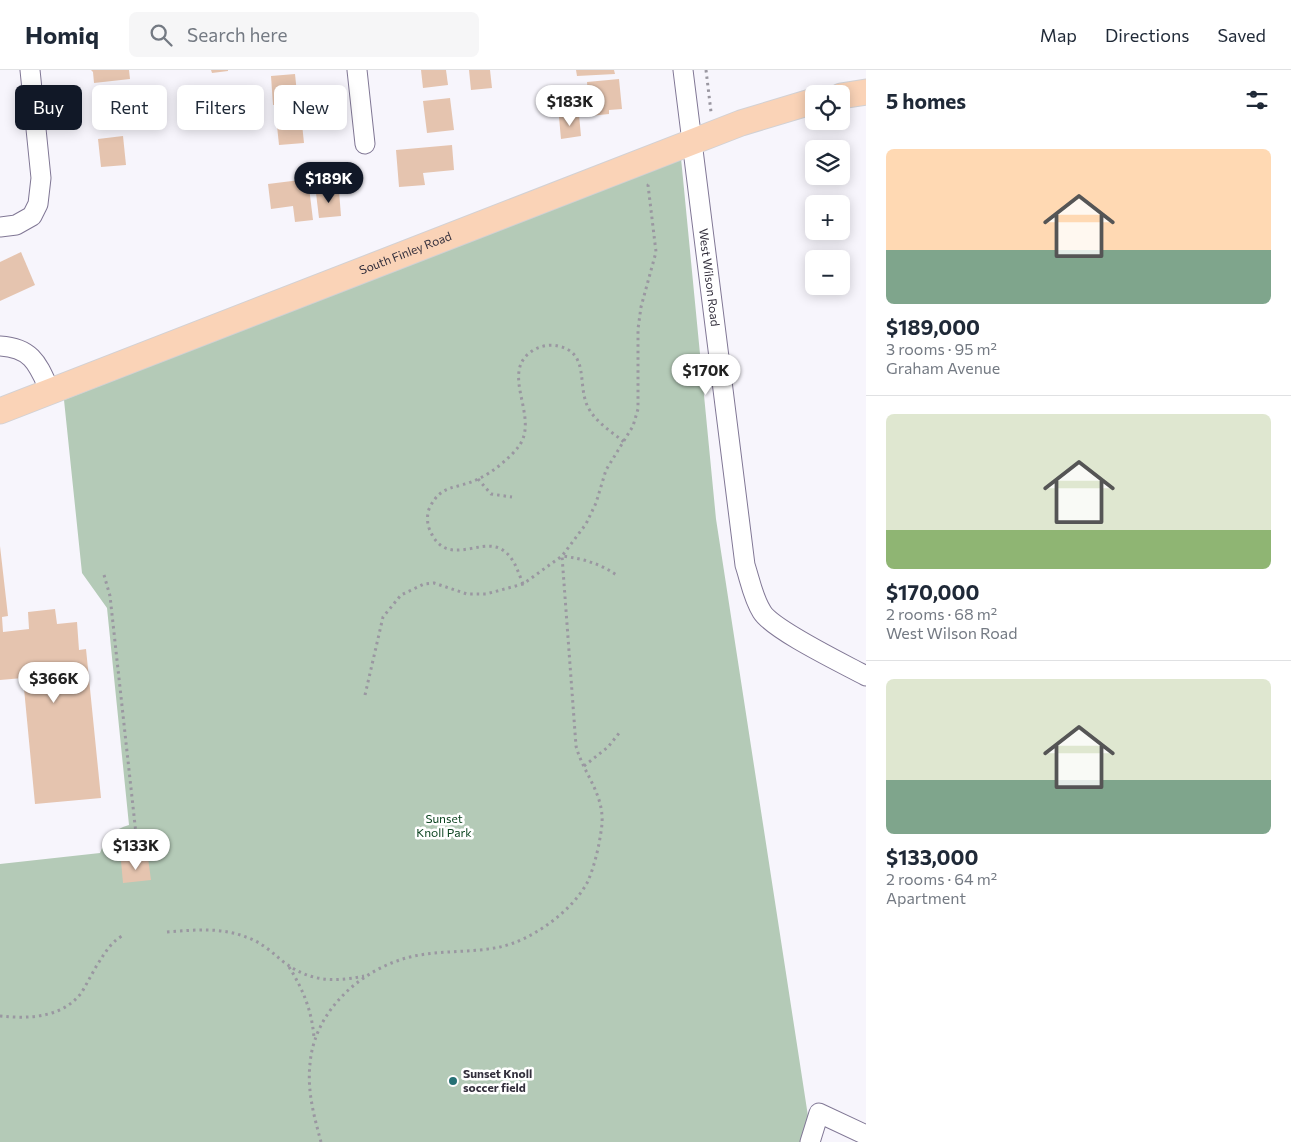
<!DOCTYPE html>
<html lang="en">
<head>
<meta charset="utf-8">
<style>
	:root { --surface:#fff; --page:#f6f6f7; --text:#1f2937; --muted:#747a83; --line:#e0e1e3; --accent:#111827 }
	body { margin:0; font-family:Commissioner,sans-serif; background:var(--page); color:var(--text); height:100vh; display:flex; flex-direction:column; font-size:19px; white-space:nowrap }
	* { box-sizing:border-box; margin:0 }
	p { font-size:16px; color:var(--muted) }
	.icon { flex:none; width:28px; height:28px; fill:none; stroke:currentColor; stroke-width:2; stroke-linecap:round; stroke-linejoin:round }
	.map { position:relative; flex:1; overflow:hidden }
	.drawer { display:flex; flex-direction:column; background:var(--surface); width:425px }
	.drawer>* { flex:none }
	.top-card { position:absolute; left:15px; top:15px; width:475px; height:45px; display:flex; gap:10px }
	.fabs { position:absolute; left:805px; top:15px; display:grid; gap:10px }
	.fabs a { display:grid; place-items:center; width:45px; height:45px; border-radius:8px; background:var(--surface); box-shadow:0 2px 12px #0003; font-size:25px }
	.price { position:absolute; translate:-50% -42px; padding:0 11px; border-radius:18px; background:#fff; color:#222; font-size:16px; line-height:32px; filter:drop-shadow(0 1px 2px #0008) }
	.price::after { content:''; position:absolute; left:50%; top:30px; width:15px; height:11px; margin-left:-8px; background:inherit; clip-path:polygon(0 0,100% 0,50% 100%) }
	.price.selected { background:var(--accent); color:#fff }
	ul { padding:0; list-style:none }
	li { display:grid; align-content:center; gap:10px; height:265px; padding:0 20px }
	li+li { border-top:1px solid var(--line) }
	li span { display:grid; place-items:center; height:155px; border-radius:8px; color:#555 }
	li>.icon { margin-inline-start:auto }
	span .icon { width:90px; height:90px; fill:#fffc; stroke-width:1 }
	li b { font-size:21px }
	h2 { display:flex; justify-content:space-between; align-items:center; height:60px; padding:0 20px; font-size:21px }
	.tag { padding:0 18px; border-radius:8px; background:var(--surface); box-shadow:0 2px 12px #0003; font-size:18px; line-height:45px }
	.tag.selected { background:var(--accent); color:#fff }
	header { display:flex; align-items:center; gap:30px; box-sizing:border-box; height:70px; padding:0 25px; background:var(--surface); border-bottom:1px solid var(--line) }
	header strong { font-size:24px }
	nav { display:flex; gap:28px; margin-inline-start:auto; font-size:18px }
	.search { width:350px; height:45px; background:var(--page); display:flex; align-items:center; gap:12px; box-sizing:border-box; padding:0 18px; border-radius:8px; color:var(--muted); font-size:19px }
	main { display:flex; flex:1; min-height:0 }
	.map>svg:first-child { display:block }
	.green { fill:#b4cab7 }
	.building { fill:#e5c4af }
	.lines { fill:none; stroke-linecap:round; stroke-linejoin:round }
	.minor-casing { stroke:#807795; stroke-width:21 }
	.major-casing { stroke:#d2d1d4; stroke-width:27 }
	.path { stroke:#9a97a1; stroke-width:3; stroke-dasharray:2.5 4; stroke-linecap:butt }
	.minor { stroke:#fff; stroke-width:19 }
	.major { stroke:#fad3b7; stroke-width:25 }
	.poi-dot { fill:#267175; stroke:#fff; stroke-width:2 }
	.labels { text-anchor:middle; stroke-width:5; stroke-linejoin:round; paint-order:stroke }
	.street-label { font-size:12px; fill:#332f3c; stroke:#fff }
	.park-label { font-size:12px; fill:#0b431f; stroke:#fff }
	.poi-label { font-size:12px; font-weight:bold; fill:#332f3c; stroke:#fff; text-anchor:start }
</style>
</head>
<body>
<header>
<strong>Homiq</strong>
<div class="search"><svg class="icon" aria-label="search" viewBox="0 0 24 24"><circle cx="10" cy="10" r="6"/><path d="M15 15l6 6"/></svg>Search here</div>
<nav><a>Map</a><a>Directions</a><a>Saved</a></nav>
</header>
<main>
<div class="map">
<svg width="866" height="1072" viewBox="0 0 866 1072">
	<rect width="100%" height="100%" fill="#f7f5fc"/>
	<!-- green -->
	<path class="green" d="M681,88L716,449L812,1072H0V794L100,783C105,769 114,759 129,755L107,538L82,503L64,330Z"/>
	<!-- building -->
	<g class="building">
		<polygon points="91,0 129,0 130,9 94,13 93,2"/>
		<polygon points="211,0 228,0 228,1 212,3"/>
		<polygon points="421,0 446,0 448,15 423,18"/>
		<polygon points="469,0 490,0 492,18 471,20"/>
		<polygon points="576,0 614,0 615,4 577,6"/>
		<polygon points="295,4 298,33 273,35 271,6"/>
		<polygon points="619,9 622,39 609,40 609,44 590,46 587,12"/>
		<polygon points="126,20 130,56 99,59 96,23"/>
		<polygon points="247,24 248,41 227,43 226,25"/>
		<polygon points="450,28 454,60 427,63 423,31"/>
		<polygon points="301,44 304,73 279,75 276,46"/>
		<polygon points="579,45 581,66 561,69 559,47"/>
		<polygon points="123,66 126,95 101,97 98,69"/>
		<polygon points="452,75 454,100 423,103 425,115 399,117 396,80"/>
		<polygon points="308,109 313,150 295,152 293,136 271,139 268,114"/>
		<polygon points="339,121 341,146 319,148 316,123"/>
		<polygon points="21,182 35,215 0,231 0,192"/>
		<polygon points="0,476 8,546 2,547 3,562 29,559 28,542 55,539 57,554 77,552 79,580 86,579 101,728 35,734 23,608 0,610"/>
		<polygon points="148,788 151,810 123,813 121,791"/>
	</g>
	<g class="lines">
		<defs>
			<g id="minor">
				<polyline points="357,0 365,74"/>
				<path id="s1" d="M683,0L745,495C750,510 753,528 762,542C773,560 844,594 866,606"/>
				<polyline points="0,157 16,155 32,146 38,134 41,108 30,0"/>
				<path d="M0,276C33,278 38,295 50,321"/>
				<polyline points="810,1072 819,1043 866,1065"/>
			</g>
			<g id="major">
				<polyline points="841,26 866,22"/>
				<path id="s2" d="M0,341L741,53L814,31"/>
			</g>
		</defs>
		<!-- minor casing -->
		<use href="#minor" class="minor-casing"/>
		<!-- major casing -->
		<use href="#major" class="major-casing"/>
		<!-- path -->
		<g class="path">
			<polyline points="706,0 711,42"/>
			<polyline points="478,409 491,424 512,427"/>
			<polyline points="104,505 110,526 136,764"/>
			<path d="M523,514C518,502 514,486 501,479C479,467 445,500 429,458C427,452 427,445 429,439C441,413 456,420 478,409C492,403 510,388 519,376C540,347 499,303 532,281C539,276 550,274 558,276C591,283 576,317 589,339C597,353 612,362 624,372"/>
			<polyline points="365,625 383,547 401,525 424,514 434,513 467,524 486,524 523,514 562,486 586,454 596,433 606,400 633,356 638,339 638,259 641,237 656,182 648,115 652,113"/>
			<polyline points="584,696 608,677 620,662"/>
			<path d="M167,862C194,860 220,857 246,867C259,871 271,881 281,890C308,911 331,913 364,906"/>
			<path d="M289,897C303,919 312,941 314,968"/>
			<path d="M0,946C28,949 63,948 82,922C87,913 92,904 97,895C105,883 110,873 122,866"/>
			<path d="M321,1072C314,1046 307,1021 310,994C314,941 361,899 410,887C439,880 471,883 500,877C532,870 571,842 587,813C595,796 600,772 602,754C604,723 583,703 576,676L562,486C584,489 599,493 618,506"/>
		</g>
		<!-- minor -->
		<use href="#minor" class="minor"/>
		<!-- major -->
		<use href="#major" class="major"/>
	</g>
	<!-- markers -->
	<circle class="poi-dot" cx="453" cy="1011" r="5"/>
	<g class="labels">
		<!-- street labels -->
		<g class="street-label">
			<text dy="4" stroke="none"><textPath href="#s2" startOffset="435">South Finley Road</textPath></text>
			<text dy="4" stroke="none"><textPath href="#s1" startOffset="209">West Wilson Road</textPath></text>
		</g>
		<!-- park labels -->
		<g class="park-label">
			<text x="444" y="753">Sunset<tspan x="444" dy="14">Knoll Park</tspan></text>
		</g>
		<!-- poi labels -->
		<g class="poi-label">
			<text x="463" y="1008">Sunset Knoll<tspan x="463" dy="14">soccer field</tspan></text>
		</g>
	</g>
</svg>
<div class="fabs">
<a><svg class="icon" aria-label="locate" viewBox="0 0 24 24"><circle cx="12" cy="12" r="6"/><path d="M12 2v4M12 18v4M2 12h4M18 12h4"/></svg></a>
<a><svg class="icon" aria-label="layers" viewBox="0 0 24 24"><path d="M12 4l9 5-9 5-9-5zM3 14l9 5 9-5"/></svg></a>
<a>+</a>
<a>−</a>
</div>
<b class="price" style="left:570px;top:57px">$183K</b>
<b class="price selected" style="left:329px;top:134px">$189K</b>
<b class="price" style="left:706px;top:326px">$170K</b>
<b class="price" style="left:54px;top:634px">$366K</b>
<b class="price" style="left:136px;top:801px">$133K</b>
<div class="top-card">
<a class="tag selected">Buy</a>
<a class="tag">Rent</a>
<a class="tag">Filters</a>
<a class="tag">New</a>
</div>
</div>
<section class="drawer">
<h2>5 homes<svg class="icon" aria-label="filters" viewBox="0 0 24 24"><path d="M4 7h16M4 17h16"/><circle cx="9" cy="7" r="2"/><circle cx="15" cy="17" r="2"/></svg></h2>
<ul>
<li><span style="background:linear-gradient(#ffd9b3 65%,#7fa58c 0)"><svg class="icon" aria-label="home" viewBox="0 0 24 24"><path d="M3 11l9-7 9 7M6 9v11h12V9"/></svg></span><div><b>$189,000</b><p>3 rooms · 95 m²</p><p>Graham Avenue</p></div></li>
<li><span style="background:linear-gradient(#dfe7d0 75%,#8fb573 0)"><svg class="icon" aria-label="home" viewBox="0 0 24 24"><path d="M3 11l9-7 9 7M6 9v11h12V9"/></svg></span><div><b>$170,000</b><p>2 rooms · 68 m²</p><p>West Wilson Road</p></div></li>
<li><span style="background:linear-gradient(#dfe7d0 65%,#7fa58c 0)"><svg class="icon" aria-label="home" viewBox="0 0 24 24"><path d="M3 11l9-7 9 7M6 9v11h12V9"/></svg></span><div><b>$133,000</b><p>2 rooms · 64 m²</p><p>Apartment</p></div></li>
</ul>
</section>
</main>
</body>
</html>
